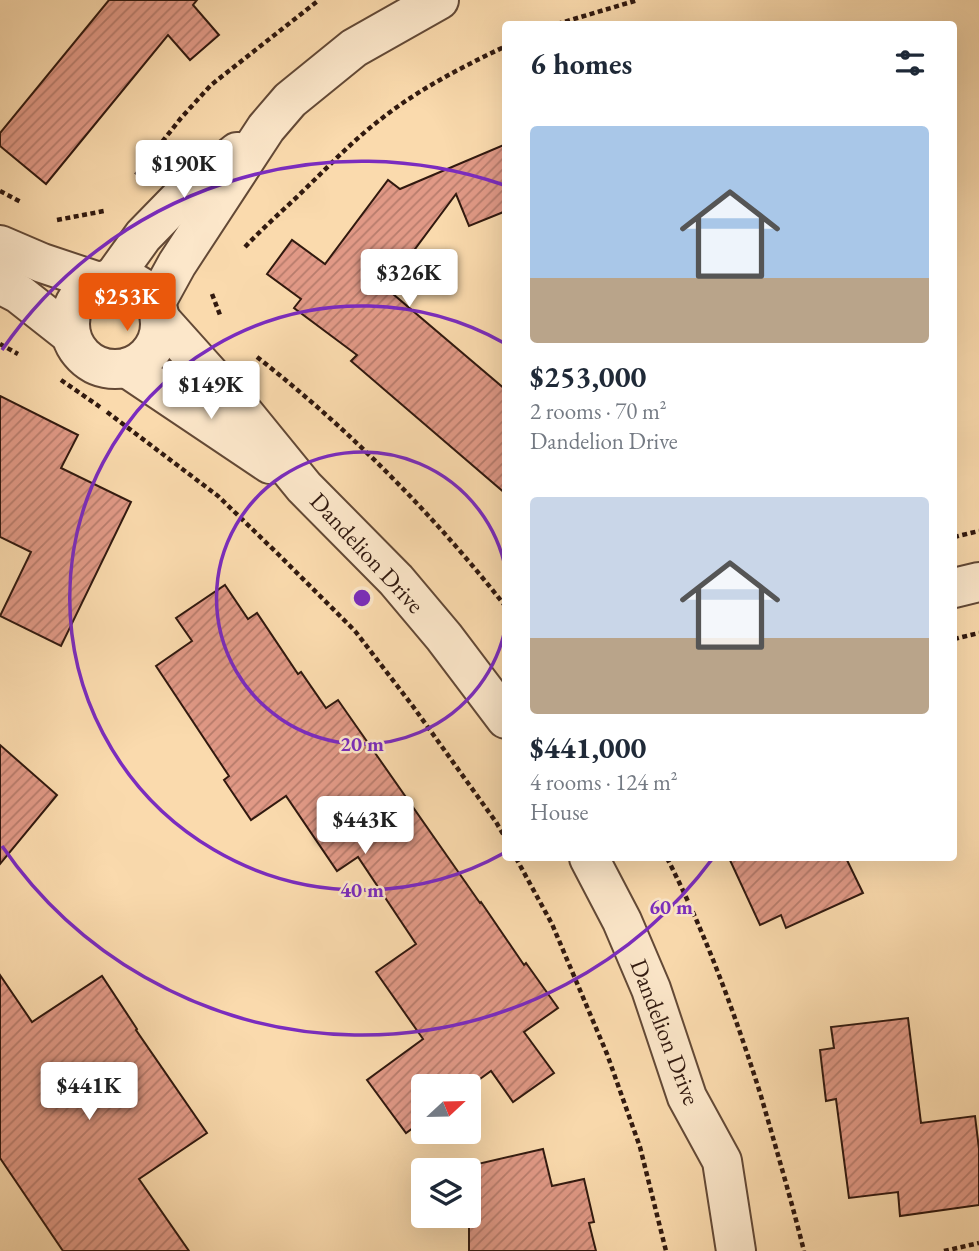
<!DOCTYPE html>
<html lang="en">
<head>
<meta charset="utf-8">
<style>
	:root { --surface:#fff; --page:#f6f6f7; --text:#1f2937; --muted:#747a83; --accent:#ea580c }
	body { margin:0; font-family:"EB Garamond",serif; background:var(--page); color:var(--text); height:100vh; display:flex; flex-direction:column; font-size:26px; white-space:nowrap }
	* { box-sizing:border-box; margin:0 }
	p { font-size:23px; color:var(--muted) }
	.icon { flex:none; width:38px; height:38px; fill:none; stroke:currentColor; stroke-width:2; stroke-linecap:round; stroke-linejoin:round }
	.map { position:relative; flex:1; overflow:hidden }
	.sheet { position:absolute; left:502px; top:21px; width:455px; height:840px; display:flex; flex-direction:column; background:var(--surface); border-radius:7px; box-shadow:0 7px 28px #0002 }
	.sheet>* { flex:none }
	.needle { width:46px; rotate:68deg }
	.buttons { position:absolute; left:411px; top:1074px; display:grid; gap:14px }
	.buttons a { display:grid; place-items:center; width:70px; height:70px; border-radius:7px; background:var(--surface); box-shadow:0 7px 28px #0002; font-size:35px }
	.price { position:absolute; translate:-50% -60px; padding:0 16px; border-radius:7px; background:#fff; color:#222; font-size:23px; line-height:46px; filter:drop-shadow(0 2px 4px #0008) }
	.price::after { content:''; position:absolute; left:50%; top:42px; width:21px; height:16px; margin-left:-10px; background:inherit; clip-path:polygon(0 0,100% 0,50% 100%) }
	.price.selected { background:var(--accent); color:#fff }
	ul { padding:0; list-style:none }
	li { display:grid; align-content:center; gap:14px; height:371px; padding:0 28px }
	li span { display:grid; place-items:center; height:217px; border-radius:7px; color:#555 }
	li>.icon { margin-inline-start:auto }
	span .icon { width:126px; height:126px; fill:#fffc; stroke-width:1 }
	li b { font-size:30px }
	h2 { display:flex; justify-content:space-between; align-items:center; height:84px; padding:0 28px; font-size:30px }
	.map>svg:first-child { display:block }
	.building { fill:url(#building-hatch); stroke:#31190f; stroke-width:2 }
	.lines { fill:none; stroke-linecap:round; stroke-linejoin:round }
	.minor-casing { stroke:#634936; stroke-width:42 }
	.path { stroke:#31190f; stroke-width:4.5; stroke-dasharray:5 3.5; stroke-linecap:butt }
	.minor { stroke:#fce7ca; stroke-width:38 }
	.ring { fill:none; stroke:#7b2cbf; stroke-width:3.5 }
	.labels { text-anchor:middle; stroke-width:5; stroke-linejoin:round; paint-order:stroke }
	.street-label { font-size:24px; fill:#31190f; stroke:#fce7ca }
	.centre { fill:#7b2cbf; stroke:#fce7ca; stroke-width:3.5 }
	.ring-label { font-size:21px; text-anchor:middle; font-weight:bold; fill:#7b2cbf; stroke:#fce7ca; stroke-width:5; stroke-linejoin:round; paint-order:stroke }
</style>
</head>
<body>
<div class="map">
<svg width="979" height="1251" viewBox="0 0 979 1251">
	<defs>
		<pattern id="building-hatch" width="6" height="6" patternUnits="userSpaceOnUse" patternTransform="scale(1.75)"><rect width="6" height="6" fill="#e19986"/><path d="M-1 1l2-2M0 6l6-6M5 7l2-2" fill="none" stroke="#b77c6c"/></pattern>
	</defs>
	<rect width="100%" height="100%" fill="#fadaad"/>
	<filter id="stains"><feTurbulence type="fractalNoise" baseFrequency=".00286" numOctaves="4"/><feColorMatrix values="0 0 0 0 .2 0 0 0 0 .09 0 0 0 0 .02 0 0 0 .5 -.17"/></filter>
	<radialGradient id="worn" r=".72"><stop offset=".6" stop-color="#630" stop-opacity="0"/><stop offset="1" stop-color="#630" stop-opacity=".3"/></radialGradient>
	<!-- building -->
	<g class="building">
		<polygon points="109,0 197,0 193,5 219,35 190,60 168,35 46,184 0,146 0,133"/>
		<polygon points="506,144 506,211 469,226 456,194 386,288 506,390 506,494 351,361 357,355 294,308 301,299 267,274 292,240 325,264 388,180 400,189"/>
		<polygon points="0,396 78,435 61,468 131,502 61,646 0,616 31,552 0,537"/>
		<polygon points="225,585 248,619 257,613 298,674 301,672 326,708 338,700 480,903 481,902 524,965 526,963 558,1008 524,1032 554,1073 513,1102 491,1071 469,1087 424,1087 424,1120 406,1133 367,1080 423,1039 376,972 416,944 358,857 337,871 286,796 251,820 224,780 229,776 156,666 192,641 176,618"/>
		<polygon points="0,745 57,795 0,864"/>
		<polygon points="729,858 846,858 863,893 786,928 781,915 760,925"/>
		<polygon points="0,975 32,1022 102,976 137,1029 136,1030 207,1133 139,1179 189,1251 63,1251 0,1158"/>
		<polygon points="908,1018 921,1123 975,1116 979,1149 979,1205 900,1216 898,1192 849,1198 836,1099 826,1101 820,1050 834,1048 831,1027"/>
		<polygon points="543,1149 552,1186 584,1179 594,1222 589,1223 596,1251 469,1251 469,1166"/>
	</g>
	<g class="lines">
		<defs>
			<g id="minor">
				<polyline points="0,245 42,263 99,282"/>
				<polyline points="112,279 143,236 181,197 237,152"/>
				<circle cx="115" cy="324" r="45"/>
				<polyline points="0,284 19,294 71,335"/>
				<polyline points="155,304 177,264 266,128 290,100 354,48 439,0"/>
				<polyline points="160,319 238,406 304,487 396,580 444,637 506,719"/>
				<polyline points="127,368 270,464"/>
				<polyline points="954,588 979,582"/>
				<polyline points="589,858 622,921 651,989 687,1097 722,1161 736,1251"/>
			</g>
		</defs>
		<!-- minor casing -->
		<use href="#minor" class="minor-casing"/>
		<!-- path -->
		<g class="path">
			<polyline points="557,24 638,0"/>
			<polyline points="136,175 181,118 211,85 319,0"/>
			<polyline points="0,191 21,202"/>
			<polyline points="57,220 104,211"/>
			<path d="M245,247C262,229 281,212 299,195C326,169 351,142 381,119C419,89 462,67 506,46"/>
			<polyline points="212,294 220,315"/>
			<polyline points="0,344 18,354"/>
			<path d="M257,357C349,429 434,515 506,607"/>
			<polyline points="61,380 100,407"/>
			<polyline points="107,412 218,496 279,555 355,631 412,705 496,822 506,839"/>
			<polyline points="954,537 979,531"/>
			<polyline points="954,639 979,633"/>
			<polyline points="516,858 552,924 607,1054 640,1147 666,1251"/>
			<path d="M667,858C706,934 735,1014 761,1096C776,1148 791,1199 804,1251"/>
			<polyline points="944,1251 979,1243"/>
		</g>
		<!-- minor -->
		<use href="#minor" class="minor"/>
	</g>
	<!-- distance rings -->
	<g class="ring">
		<path d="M506 625A146 146 0 1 1 506 571"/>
		<path d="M504 853A292 292 0 1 1 504 343"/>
		<path d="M713 858A437 437 0 0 1 2 846M2 350A437 437 0 0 1 504 185"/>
	</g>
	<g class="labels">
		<!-- street labels -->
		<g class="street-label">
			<text transform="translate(367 553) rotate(47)" y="8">Dandelion Drive</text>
			<text transform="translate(665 1032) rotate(69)" y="8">Dandelion Drive</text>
		</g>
	</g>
	<circle cx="362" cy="598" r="10" class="centre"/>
	<g class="ring-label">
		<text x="362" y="751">20 m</text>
		<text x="362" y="897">40 m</text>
		<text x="671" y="914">60 m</text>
	</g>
	<rect width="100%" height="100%" filter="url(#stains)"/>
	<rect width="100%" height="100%" fill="url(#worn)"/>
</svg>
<div class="buttons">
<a><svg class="needle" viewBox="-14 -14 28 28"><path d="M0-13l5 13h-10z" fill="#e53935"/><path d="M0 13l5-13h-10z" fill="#747a83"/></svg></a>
<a><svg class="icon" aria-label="layers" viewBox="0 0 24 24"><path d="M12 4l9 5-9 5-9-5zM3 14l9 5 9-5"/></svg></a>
</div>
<b class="price" style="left:184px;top:200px">$190K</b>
<b class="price" style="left:409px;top:309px">$326K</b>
<b class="price selected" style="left:127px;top:333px">$253K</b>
<b class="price" style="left:211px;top:421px">$149K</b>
<b class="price" style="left:365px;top:856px">$443K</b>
<b class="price" style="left:89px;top:1122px">$441K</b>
<section class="sheet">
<h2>6 homes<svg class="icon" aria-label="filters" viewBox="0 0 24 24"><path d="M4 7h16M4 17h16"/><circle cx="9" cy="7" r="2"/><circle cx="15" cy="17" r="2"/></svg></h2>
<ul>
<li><span style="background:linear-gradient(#a9c7e8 70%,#b9a48a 0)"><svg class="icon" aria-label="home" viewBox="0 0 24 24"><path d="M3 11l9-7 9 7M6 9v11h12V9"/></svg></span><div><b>$253,000</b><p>2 rooms · 70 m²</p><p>Dandelion Drive</p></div></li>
<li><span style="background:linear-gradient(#c9d6e8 65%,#b9a48a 0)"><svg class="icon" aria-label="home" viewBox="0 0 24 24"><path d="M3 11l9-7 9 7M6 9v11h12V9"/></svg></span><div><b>$441,000</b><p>4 rooms · 124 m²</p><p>House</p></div></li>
</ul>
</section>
</div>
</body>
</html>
